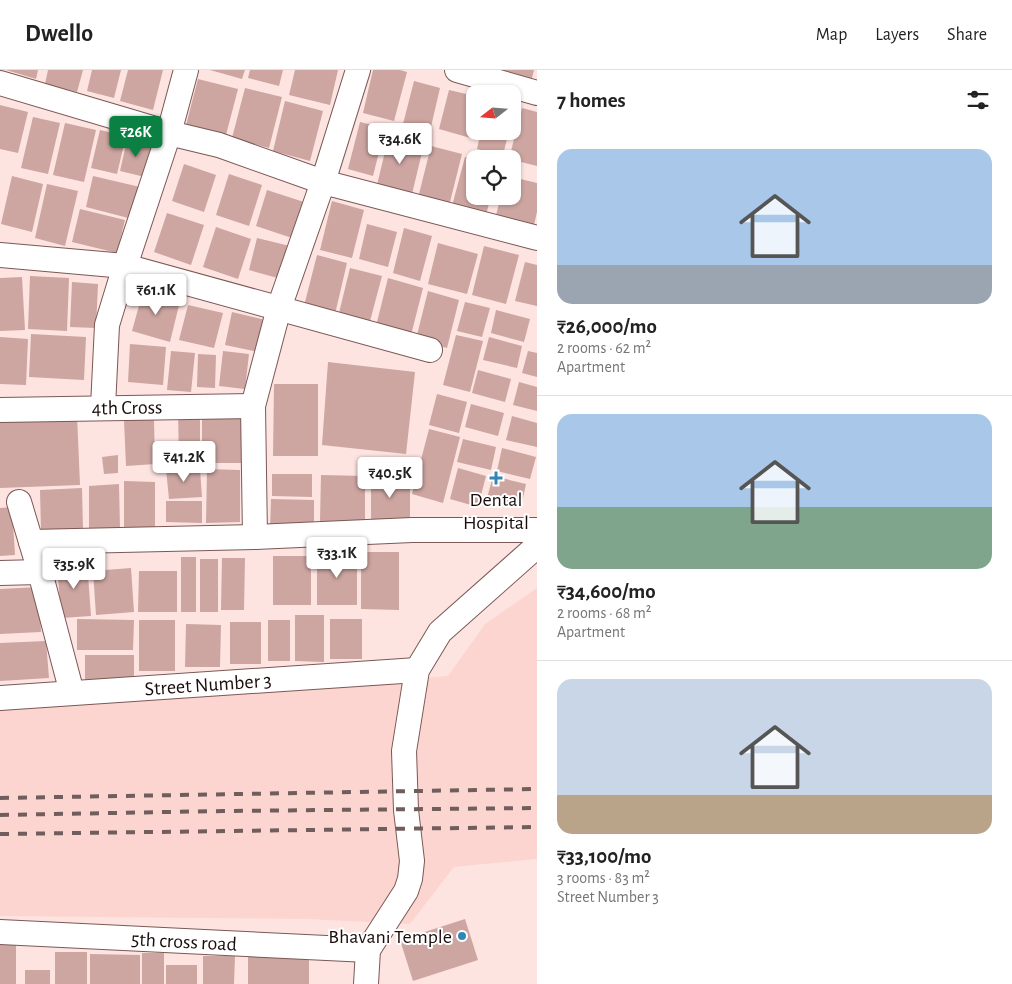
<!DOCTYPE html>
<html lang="en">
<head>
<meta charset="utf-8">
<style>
	:root { --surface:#fff; --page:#f2f2f2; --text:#222; --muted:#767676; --line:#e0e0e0; --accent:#0b8043 }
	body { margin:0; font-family:"Alegreya Sans",sans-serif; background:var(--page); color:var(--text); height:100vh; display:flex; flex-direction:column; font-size:19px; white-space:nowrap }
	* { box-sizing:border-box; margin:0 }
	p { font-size:16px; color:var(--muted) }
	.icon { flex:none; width:28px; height:28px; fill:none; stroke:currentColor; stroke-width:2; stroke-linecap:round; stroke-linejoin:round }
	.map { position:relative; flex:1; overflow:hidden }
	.panel { display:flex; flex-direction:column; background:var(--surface); width:475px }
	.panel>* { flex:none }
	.needle { width:32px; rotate:253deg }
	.controls { position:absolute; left:466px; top:15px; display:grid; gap:10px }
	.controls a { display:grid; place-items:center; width:55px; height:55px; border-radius:10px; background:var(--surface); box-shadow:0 1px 4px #0004; font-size:25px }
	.price { position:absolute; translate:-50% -42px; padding:0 11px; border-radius:5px; background:#fff; color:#222; font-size:16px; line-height:32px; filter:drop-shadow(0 1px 2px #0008) }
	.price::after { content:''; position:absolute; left:50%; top:30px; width:15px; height:11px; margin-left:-8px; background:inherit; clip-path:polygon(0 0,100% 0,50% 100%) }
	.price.on { background:var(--accent); color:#fff }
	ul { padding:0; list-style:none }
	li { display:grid; align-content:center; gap:10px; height:265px; padding:0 20px }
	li+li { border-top:1px solid var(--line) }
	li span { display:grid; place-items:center; height:155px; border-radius:15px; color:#555 }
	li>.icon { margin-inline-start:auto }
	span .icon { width:90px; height:90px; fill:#fffc; stroke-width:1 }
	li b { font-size:21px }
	h2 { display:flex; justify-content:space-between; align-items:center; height:60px; padding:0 20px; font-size:21px }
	header { display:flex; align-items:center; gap:30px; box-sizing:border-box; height:70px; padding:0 25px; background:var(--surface); border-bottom:1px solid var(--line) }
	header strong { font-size:24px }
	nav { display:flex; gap:28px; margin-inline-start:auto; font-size:18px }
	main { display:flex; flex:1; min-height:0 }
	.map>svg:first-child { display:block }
	.built { fill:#fdd5d0 }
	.building { fill:#cda5a1 }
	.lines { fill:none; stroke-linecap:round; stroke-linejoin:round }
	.minor-casing { stroke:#7b5854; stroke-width:26 }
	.minor { stroke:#fff; stroke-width:24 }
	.rail { stroke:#6f5e5c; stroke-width:4; stroke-dasharray:9 9; stroke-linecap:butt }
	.poi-dot { fill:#3286b6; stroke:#fff; stroke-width:2 }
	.labels { text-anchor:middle; stroke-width:4; stroke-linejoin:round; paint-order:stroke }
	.street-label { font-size:20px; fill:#190c0b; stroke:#fff }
	.poi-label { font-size:20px; fill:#190c0b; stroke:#fff }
</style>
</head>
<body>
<header>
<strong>Dwello</strong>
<nav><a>Map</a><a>Layers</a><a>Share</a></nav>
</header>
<main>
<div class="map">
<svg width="537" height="914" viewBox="0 0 537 914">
	<rect width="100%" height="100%" fill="#fde4e1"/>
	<!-- built -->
	<polygon class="built" points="537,518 537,789 454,797 410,854 306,849 0,846 0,639 448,606 485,554"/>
	<!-- building -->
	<g class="building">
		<polygon points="6,0 38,0 36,9"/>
		<polygon points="48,0 83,0 77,22 45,14"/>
		<polygon points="92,0 121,0 114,28 87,21"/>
		<polygon points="128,0 163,0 153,40 120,31"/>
		<polygon points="210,0 245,0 242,9"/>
		<polygon points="250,0 283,0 279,16 248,8"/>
		<polygon points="295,0 338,0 330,35 289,25"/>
		<polygon points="373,0 400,0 407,2 394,51 363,43"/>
		<polygon points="500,0 534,0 531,12 499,4"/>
		<polygon points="198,9 238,19 226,65 186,55"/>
		<polygon points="414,11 440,18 430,61 403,54"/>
		<polygon points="245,18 282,27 269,78 232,68"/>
		<polygon points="449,20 475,26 476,61 474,69 439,59"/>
		<polygon points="285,31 323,41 310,91 273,81"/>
		<polygon points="0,35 28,42 18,83 0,79"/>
		<polygon points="522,38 537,42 537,96 509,89"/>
		<polygon points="33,47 60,53 48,104 21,98"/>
		<polygon points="360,52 385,58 373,106 348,99"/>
		<polygon points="65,53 96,60 84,112 53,105"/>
		<polygon points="100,60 126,66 117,104 91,98"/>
		<polygon points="481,61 509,61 503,85 477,79"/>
		<polygon points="389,65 424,74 412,124 377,115"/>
		<polygon points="127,70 152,76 145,107 120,101"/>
		<polygon points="431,76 462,84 449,136 418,128"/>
		<polygon points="465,87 475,90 475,126 491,126 486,145 452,136"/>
		<polygon points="184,94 216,105 204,142 172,131"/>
		<polygon points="229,104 262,115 249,156 216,145"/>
		<polygon points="12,106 43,114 32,162 1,154"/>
		<polygon points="93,106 140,117 132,149 86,137"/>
		<polygon points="512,107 537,113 537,142 534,155 496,145 501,126 512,126"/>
		<polygon points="47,114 78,121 65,176 35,168"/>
		<polygon points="267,120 307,133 295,169 256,156"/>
		<polygon points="332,131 364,140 352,188 320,180"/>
		<polygon points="80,139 125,150 117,183 72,172"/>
		<polygon points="167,143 204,155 191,195 154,182"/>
		<polygon points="367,154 397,162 388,197 359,189"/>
		<polygon points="216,157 251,169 238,209 203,197"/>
		<polygon points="404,158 432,166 420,211 393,203"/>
		<polygon points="257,168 290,176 281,209 249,200"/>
		<polygon points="438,173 478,184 467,224 428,214"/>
		<polygon points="484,176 519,185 506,234 472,225"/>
		<polygon points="317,185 347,193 335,244 304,236"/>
		<polygon points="525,192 537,195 537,236 515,231"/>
		<polygon points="350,198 382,206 369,255 338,247"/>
		<polygon points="30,206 69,208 67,261 28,259"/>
		<polygon points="22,207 25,260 0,261 0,208"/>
		<polygon points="388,208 423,218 411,265 376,256"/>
		<polygon points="72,212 98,214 96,258 70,257"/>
		<polygon points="143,221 180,231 170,272 132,261"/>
		<polygon points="428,221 459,230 447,278 416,269"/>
		<polygon points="465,232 490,238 482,267 457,261"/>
		<polygon points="188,235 223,243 214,278 179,270"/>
		<polygon points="496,240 530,249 524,272 491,263"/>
		<polygon points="232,242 266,250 259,282 225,275"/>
		<polygon points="31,264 86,267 84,310 29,307"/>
		<polygon points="456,265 483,271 470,322 443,315"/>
		<polygon points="0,267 28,269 26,315 0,314"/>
		<polygon points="489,267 522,276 517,298 483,290"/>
		<polygon points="130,274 166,277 163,315 128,312"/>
		<polygon points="171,281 195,283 191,322 167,320"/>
		<polygon points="223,281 249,284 245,319 219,316"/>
		<polygon points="528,281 537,283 537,307 522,303"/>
		<polygon points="198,284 216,285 215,318 197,317"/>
		<polygon points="328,292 415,302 406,384 322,375"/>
		<polygon points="478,300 511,309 505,332 472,323"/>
		<polygon points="519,312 537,317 537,341 513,335"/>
		<polygon points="274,314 318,314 318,386 273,386"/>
		<polygon points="437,324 467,332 459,363 429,355"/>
		<polygon points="471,334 504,343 498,366 465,357"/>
		<polygon points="200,339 200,393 179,395 178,340"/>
		<polygon points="202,341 244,341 243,393 202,393"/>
		<polygon points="77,345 80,415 0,418 0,351"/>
		<polygon points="512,346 537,353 537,377 506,370"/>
		<polygon points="154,349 155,394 126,396 124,350"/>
		<polygon points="429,359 460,367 443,433 412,424"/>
		<polygon points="463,369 496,377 491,400 457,392"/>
		<polygon points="502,378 536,387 530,409 497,401"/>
		<polygon points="118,385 118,403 104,404 102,387"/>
		<polygon points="458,398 486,406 478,437 450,429"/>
		<polygon points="166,399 200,399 202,427 169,429"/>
		<polygon points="207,399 240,400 240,452 206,453"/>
		<polygon points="272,404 312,404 312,427 272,426"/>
		<polygon points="321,405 365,406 365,453 320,452"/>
		<polygon points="493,406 526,414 521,437 487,428"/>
		<rect x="371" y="407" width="39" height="44"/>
		<polygon points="124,411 155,412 155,461 124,460"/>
		<polygon points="119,414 120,459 89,459 89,416"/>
		<polygon points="82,418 83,459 41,461 40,420"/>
		<polygon points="271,429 314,430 314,459 270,459"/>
		<polygon points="166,431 202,431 202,453 166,452"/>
		<polygon points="12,437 15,485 0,486 0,438"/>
		<polygon points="361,482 399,482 399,540 361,539"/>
		<polygon points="317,483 357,484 357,535 317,535"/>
		<rect x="273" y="486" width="38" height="49"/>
		<rect x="181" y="487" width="15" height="55"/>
		<polygon points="222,488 245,488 244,540 221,540"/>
		<rect x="200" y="489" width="18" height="53"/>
		<polygon points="87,491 91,546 61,548 57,493"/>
		<polygon points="131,498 134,542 96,545 93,501"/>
		<polygon points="139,501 177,501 177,542 138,542"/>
		<polygon points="39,517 41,562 0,564 0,519"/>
		<polygon points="295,545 324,545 324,592 295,591"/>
		<polygon points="77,549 134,550 133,580 77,580"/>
		<rect x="330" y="549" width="32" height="40"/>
		<rect x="139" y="550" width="36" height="51"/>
		<rect x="268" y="550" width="22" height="41"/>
		<rect x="230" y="552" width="31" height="42"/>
		<polygon points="186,554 221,555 220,597 185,597"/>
		<polygon points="46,571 49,608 0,611 0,573"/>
		<rect x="85" y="585" width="49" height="25"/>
		<polygon points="465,849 478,890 413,911 400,870"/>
		<rect x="0" y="875" width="16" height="39"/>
		<rect x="55" y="882" width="32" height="32"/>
		<rect x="142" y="883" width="22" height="31"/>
		<polygon points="90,884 140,885 140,914 90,914"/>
		<polygon points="203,886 235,886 234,914 203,914"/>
		<rect x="248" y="887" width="61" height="27"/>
		<rect x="166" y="895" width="31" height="19"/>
		<rect x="25" y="900" width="25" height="14"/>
	</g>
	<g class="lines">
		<defs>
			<g id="minor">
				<polyline points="457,0 537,23"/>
				<polyline points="0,13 169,63 219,75 323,112 537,168"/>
				<polyline points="0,185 125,196 430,280"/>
				<polyline points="103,337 107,255 125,196 169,63 186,0"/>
				<polyline points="0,340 253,336"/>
				<polyline points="19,432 40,502 72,623"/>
				<polyline points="255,467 253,336 279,238 323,112 358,0"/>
				<polyline points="31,472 255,467 412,460 537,460"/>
				<polyline points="0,503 40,502"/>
				<polyline points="0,628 417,600"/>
				<polyline points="0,862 368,880"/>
				<polyline points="366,914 368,880 406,821 410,809 412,791 406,740 404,681 417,600 440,562 537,476"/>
			</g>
		</defs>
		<!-- minor casing -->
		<use href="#minor" class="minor-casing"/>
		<!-- minor -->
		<use href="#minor" class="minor"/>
		<!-- rail -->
		<g class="rail">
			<polyline points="0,728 537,719"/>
			<polyline points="0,745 223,741 537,738"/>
			<polyline points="0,764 537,757"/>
		</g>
	</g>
	<!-- markers -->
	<g class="poi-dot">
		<path d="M493.5 400.5h5v5h5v5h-5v5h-5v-5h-5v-5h5z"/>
		<circle cx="462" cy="866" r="5"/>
	</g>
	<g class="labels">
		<!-- street labels -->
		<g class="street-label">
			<text transform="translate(127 337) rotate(-1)" y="7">4th Cross</text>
			<text transform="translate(208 614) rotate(-4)" y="7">Street Number 3</text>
			<text transform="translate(184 871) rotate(3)" y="7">5th cross road</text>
		</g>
		<!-- poi labels -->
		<g class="poi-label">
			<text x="496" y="436">Dental<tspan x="496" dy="23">Hospital</tspan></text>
			<text x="452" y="873" text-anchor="end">Bhavani Temple</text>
		</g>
	</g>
</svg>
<div class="controls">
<a><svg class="needle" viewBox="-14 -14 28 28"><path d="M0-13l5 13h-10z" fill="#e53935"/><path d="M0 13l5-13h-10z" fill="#767676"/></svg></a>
<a><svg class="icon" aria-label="locate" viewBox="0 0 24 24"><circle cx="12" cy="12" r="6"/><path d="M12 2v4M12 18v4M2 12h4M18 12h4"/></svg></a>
</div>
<b class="price on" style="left:136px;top:88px">₹26K</b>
<b class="price" style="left:400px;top:95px">₹34.6K</b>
<b class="price" style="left:156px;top:246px">₹61.1K</b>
<b class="price" style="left:184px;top:413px">₹41.2K</b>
<b class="price" style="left:390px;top:429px">₹40.5K</b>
<b class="price" style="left:337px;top:509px">₹33.1K</b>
<b class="price" style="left:74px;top:520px">₹35.9K</b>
</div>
<section class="panel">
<h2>7 homes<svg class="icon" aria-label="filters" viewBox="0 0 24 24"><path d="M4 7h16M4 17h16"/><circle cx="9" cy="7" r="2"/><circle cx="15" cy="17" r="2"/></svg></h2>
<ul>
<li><span style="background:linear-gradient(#a9c7e8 75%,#9aa5b1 0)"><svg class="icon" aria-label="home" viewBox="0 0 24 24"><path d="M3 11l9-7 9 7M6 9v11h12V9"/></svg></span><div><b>₹26,000/mo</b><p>2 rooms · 62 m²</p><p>Apartment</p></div></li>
<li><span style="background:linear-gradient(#a9c7e8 60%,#7fa58c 0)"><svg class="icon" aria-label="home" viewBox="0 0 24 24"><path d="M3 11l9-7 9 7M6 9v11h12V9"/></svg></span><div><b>₹34,600/mo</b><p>2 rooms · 68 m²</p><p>Apartment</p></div></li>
<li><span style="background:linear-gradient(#c9d6e8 75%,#b9a48a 0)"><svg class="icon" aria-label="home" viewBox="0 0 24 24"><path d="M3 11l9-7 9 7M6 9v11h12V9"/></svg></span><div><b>₹33,100/mo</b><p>3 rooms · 83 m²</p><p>Street Number 3</p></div></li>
</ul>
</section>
</main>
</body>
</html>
